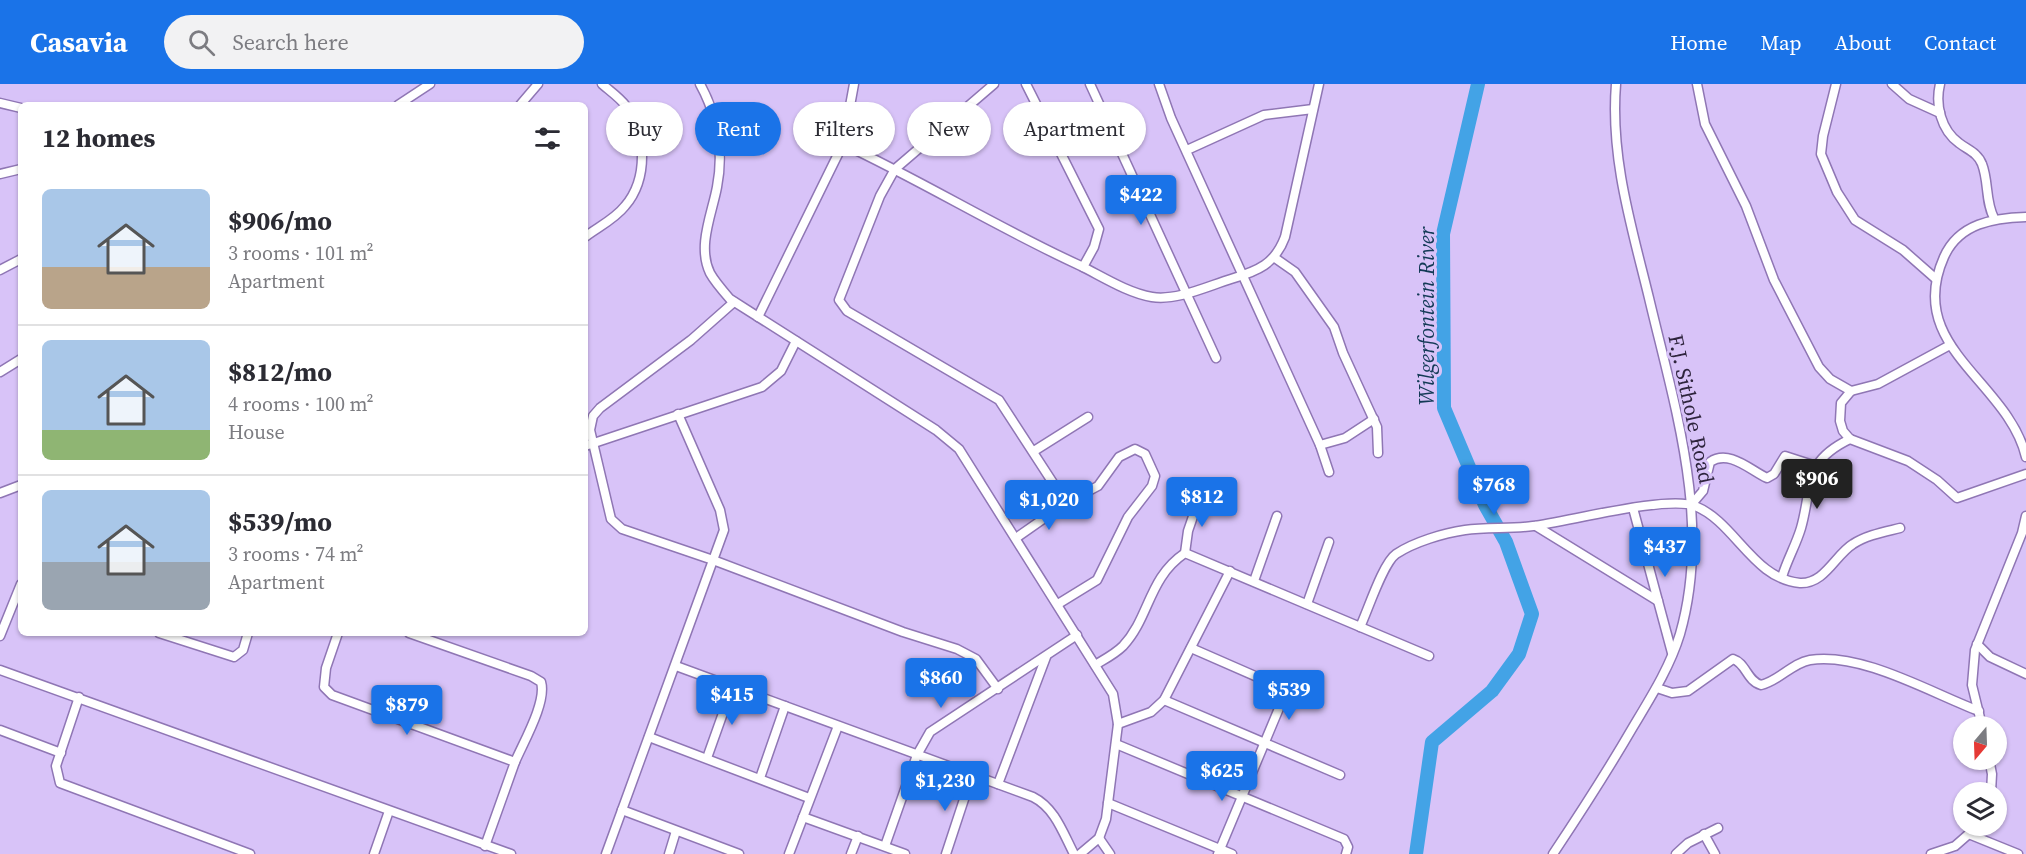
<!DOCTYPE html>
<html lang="en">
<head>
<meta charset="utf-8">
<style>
	:root { --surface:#fff; --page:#f2f2f3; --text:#2b2b33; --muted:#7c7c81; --line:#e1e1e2; --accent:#1a73e8 }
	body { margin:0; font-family:"Source Serif 4",serif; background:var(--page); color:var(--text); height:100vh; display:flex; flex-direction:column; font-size:22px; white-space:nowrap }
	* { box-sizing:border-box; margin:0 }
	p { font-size:20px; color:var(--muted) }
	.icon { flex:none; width:33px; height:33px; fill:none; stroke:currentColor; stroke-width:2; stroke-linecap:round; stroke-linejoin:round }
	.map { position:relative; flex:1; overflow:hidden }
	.sheet { position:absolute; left:18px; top:18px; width:570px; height:534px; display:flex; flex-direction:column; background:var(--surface); border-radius:9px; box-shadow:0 2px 4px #0004 }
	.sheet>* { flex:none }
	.hud { position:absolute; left:606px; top:18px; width:570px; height:54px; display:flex; gap:12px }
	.needle { width:39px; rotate:199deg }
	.fabs { position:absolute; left:1953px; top:632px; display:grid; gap:12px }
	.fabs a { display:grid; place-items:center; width:54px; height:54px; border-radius:50%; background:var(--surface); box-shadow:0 2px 4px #0004; font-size:30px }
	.price { position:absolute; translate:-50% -51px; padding:0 14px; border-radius:6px; background:var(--accent); color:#fff; font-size:20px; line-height:39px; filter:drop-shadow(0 2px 3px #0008) }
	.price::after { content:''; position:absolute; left:50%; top:36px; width:18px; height:14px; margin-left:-9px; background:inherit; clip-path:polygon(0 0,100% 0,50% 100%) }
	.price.on { background:#222; color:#fff }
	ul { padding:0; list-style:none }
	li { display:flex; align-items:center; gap:18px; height:150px; padding:0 24px }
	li+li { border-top:2px solid var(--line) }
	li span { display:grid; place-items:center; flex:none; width:168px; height:120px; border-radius:9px; color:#555 }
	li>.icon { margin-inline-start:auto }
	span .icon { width:72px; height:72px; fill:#fffc; stroke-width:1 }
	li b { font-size:26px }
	h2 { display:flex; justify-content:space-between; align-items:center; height:72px; padding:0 24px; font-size:26px }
	.chip { padding:0 21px; border-radius:27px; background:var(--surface); box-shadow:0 2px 4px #0004; font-size:21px; line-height:54px }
	.chip.on { background:var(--accent); color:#fff }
	header { display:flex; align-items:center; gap:36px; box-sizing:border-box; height:84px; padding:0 30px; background:var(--accent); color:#fff }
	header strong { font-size:28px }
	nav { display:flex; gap:33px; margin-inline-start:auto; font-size:21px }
	.search { width:420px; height:54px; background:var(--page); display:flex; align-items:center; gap:15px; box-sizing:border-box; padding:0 21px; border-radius:33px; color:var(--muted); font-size:22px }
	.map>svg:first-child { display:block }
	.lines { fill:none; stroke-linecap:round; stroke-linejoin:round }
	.river { stroke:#43a3e6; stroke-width:14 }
	.minor-casing { stroke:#8f76b4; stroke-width:11 }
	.minor { stroke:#fff; stroke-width:8 }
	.labels { text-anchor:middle; stroke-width:6; stroke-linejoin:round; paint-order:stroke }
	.street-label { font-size:21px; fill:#2e243d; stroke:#d8c3f8 }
	.water-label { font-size:22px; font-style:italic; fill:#133a56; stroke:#d8c3f8 }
</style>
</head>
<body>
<header>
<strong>Casavia</strong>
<div class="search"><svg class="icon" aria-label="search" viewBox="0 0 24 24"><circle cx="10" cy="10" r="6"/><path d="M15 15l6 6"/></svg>Search here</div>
<nav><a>Home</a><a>Map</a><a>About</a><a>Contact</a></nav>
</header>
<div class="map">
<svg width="2026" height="770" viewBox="0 0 2026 770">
	<rect width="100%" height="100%" fill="#d8c3f8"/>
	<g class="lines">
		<!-- river -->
		<polyline class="river" points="1416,770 1432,658 1492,607 1519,570 1532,530 1506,458 1485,421 1444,324 1443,150 1478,0"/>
		<defs>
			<g id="minor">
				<path d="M700,0C717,31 724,67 717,103C712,130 697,162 710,189C715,198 723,207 730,215L936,346L959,365L1113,610L1118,640L1106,735L1099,754L1080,770"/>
				<polyline points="994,0 895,85 880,112 839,216 847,227 999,316 1066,419"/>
				<polyline points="1026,0 1099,145 1094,163 1083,183"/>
				<polyline points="1090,0 1216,274"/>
				<polyline points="1159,0 1171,34 1320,361 1329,388"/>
				<polyline points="1697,0 1705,40 1746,122 1774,196 1819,283 1830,295 1851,307"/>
				<polyline points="1836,0 1823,52 1821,70 1837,108 1855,136 1903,166 1936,195"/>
				<polyline points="1892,0 1909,15 1940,29"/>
				<path d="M1940,0C1935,21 1941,46 1959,59C1968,66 1978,69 1982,80C1989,98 1985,117 1994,134"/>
				<polyline points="0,19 21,24"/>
				<polyline points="398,21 430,0"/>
				<polyline points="520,21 538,0"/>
				<path d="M843,60C924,98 1000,145 1081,182C1103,193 1128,209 1152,213C1177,217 1208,202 1231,195C1258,187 1275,180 1285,153L1319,0"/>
				<polyline points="1187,66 1264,31 1313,25"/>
				<polyline points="0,90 21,85"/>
				<path d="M2026,133C1994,134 1959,139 1944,173C1904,263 2008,297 2026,373"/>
				<path d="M585,153C598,143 615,135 625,122C648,95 647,50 626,22C620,14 610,7 602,0"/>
				<polyline points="1275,174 1295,188 1334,243 1343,269 1377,343 1378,369"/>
				<polyline points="0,186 21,175"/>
				<polyline points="734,218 691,256 600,324 593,332 590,346 611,435 622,445 713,476 903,548 957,565 976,575 998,605"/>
				<polyline points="758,233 843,60 854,0"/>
				<polyline points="1950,261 1878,300 1851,307 1841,319 1840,337 1843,347 1850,355 1908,377 1937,396 1957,414 2026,390"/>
				<polyline points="0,288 21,275"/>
				<polyline points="1320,361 1345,354 1374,335"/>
				<polyline points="585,362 762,303 781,287 796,257"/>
				<polyline points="1034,367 1088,333"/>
				<polyline points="0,409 21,401"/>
				<path d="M1691,421L1703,407L1710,378C1729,365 1750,386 1767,394L1774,390L1785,372L1816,382"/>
				<polyline points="1633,424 1672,569"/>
				<polyline points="1536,442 1658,517"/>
				<polyline points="1016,454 1066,419 1098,402 1119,373 1135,365 1145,370 1155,392 1152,402 1128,433 1097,496 1058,520"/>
				<polyline points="1185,469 1188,447 1199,415"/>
				<path d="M1782,493C1787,476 1796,461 1801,444C1813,402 1802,378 1850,355"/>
				<polyline points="1254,497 1277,432"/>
				<polyline points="1307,520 1329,458"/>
				<path d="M1360,543C1368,526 1383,479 1396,470C1414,458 1444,449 1465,446C1487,443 1511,445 1533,442C1567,438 1667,411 1695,422C1735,438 1753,495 1800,499C1825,500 1835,471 1853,460C1867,451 1884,448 1900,444"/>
				<polyline points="159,549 234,573 243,566 248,549"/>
				<polyline points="338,549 326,584 324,603 332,611 515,678 485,762"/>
				<path d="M409,549L531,592L541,598C547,618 523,659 515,678"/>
				<polyline points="0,552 21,500"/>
				<polyline points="1977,560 1990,573 2026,590"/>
				<polyline points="1191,564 1278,602 1285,610 1218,770"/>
				<path d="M1095,581C1105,575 1115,570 1123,562C1150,533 1148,494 1185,469L1429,572"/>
				<path d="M676,582L1033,713C1055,724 1063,749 1074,770"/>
				<polyline points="0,586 511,770"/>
				<path d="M1657,604L1672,609L1688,607L1733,575C1746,579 1747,597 1761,601C1779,597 1792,579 1810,576C1862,568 1931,609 1979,627"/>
				<polyline points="79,613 56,682 60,699 250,770"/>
				<polyline points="1164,616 1340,691"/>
				<polyline points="1118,640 1151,628 1164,616 1230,487"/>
				<polyline points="1982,642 1972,601 1975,566 2022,449 2026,432"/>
				<polyline points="0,646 61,669"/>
				<polyline points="649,653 809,714"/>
				<polyline points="1116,660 1344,755 1348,763 1346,770"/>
				<polyline points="707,674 733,601"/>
				<polyline points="1989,675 1992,690 1991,708"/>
				<polyline points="760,694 785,622"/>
				<polyline points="998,700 1046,573"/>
				<polyline points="1108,719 1232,770"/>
				<polyline points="622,726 739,770"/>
				<polyline points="803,733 905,770"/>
				<polyline points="1704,750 1715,770"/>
				<polyline points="1971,751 2018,770"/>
				<polyline points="1099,754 1110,770"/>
				<polyline points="885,762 917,671 930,648 1077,551"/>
				<polyline points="374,770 389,727"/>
				<polyline points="606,770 724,446 720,426 678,330"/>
				<polyline points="669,770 676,747"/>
				<polyline points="789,770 838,642"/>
				<polyline points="851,770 858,752"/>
				<polyline points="946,770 972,691"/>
				<path d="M1553,770C1581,728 1608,686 1633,643C1651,613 1670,583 1680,550C1712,438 1675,324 1649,214C1632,144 1610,74 1616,0"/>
				<polyline points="1676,770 1688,759 1718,744"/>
				<polyline points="1931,770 1955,762 1979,741"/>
			</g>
		</defs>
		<!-- minor casing -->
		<use href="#minor" class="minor-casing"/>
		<!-- minor -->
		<use href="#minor" class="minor"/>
	</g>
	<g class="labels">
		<!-- street labels -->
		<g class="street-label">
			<text transform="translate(1691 325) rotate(78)" y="7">F.J. Sithole Road</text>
		</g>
		<!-- water labels -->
		<g class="water-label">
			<text transform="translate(1426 232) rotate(-90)" y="8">Wilgerfontein River</text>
		</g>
	</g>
</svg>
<div class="fabs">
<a><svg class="needle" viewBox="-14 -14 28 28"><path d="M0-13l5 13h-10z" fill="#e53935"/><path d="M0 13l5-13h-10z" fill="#7c7c81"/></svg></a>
<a><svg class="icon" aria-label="layers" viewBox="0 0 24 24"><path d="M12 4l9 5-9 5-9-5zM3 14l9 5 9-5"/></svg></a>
</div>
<b class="price" style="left:1141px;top:142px">$422</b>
<b class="price on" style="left:1817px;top:426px">$906</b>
<b class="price" style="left:1494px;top:432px">$768</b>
<b class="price" style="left:1202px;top:444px">$812</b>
<b class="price" style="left:1049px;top:447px">$1,020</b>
<b class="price" style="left:1665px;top:494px">$437</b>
<b class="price" style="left:941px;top:625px">$860</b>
<b class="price" style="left:1289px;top:637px">$539</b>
<b class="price" style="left:732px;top:642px">$415</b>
<b class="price" style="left:407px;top:652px">$879</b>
<b class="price" style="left:1222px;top:718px">$625</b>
<b class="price" style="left:945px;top:728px">$1,230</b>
<div class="hud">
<a class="chip">Buy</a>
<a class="chip on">Rent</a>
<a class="chip">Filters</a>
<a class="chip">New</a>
<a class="chip">Apartment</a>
</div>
<section class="sheet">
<h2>12 homes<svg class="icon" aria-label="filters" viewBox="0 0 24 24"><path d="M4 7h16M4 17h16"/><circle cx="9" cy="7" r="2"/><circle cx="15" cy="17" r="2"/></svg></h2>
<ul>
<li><span style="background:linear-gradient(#a9c7e8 65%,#b9a48a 0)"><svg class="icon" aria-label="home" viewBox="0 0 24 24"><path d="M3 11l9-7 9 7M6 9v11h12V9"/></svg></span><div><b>$906/mo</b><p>3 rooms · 101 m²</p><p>Apartment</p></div></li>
<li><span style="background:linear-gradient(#a9c7e8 75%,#8fb573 0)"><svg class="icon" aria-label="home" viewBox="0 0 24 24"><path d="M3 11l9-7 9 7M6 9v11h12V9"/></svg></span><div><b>$812/mo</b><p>4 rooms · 100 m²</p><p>House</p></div></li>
<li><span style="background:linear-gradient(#a9c7e8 60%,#9aa5b1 0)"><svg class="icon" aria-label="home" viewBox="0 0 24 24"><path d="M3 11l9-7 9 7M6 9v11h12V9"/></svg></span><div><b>$539/mo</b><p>3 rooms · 74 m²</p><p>Apartment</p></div></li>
</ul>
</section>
</div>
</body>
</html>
